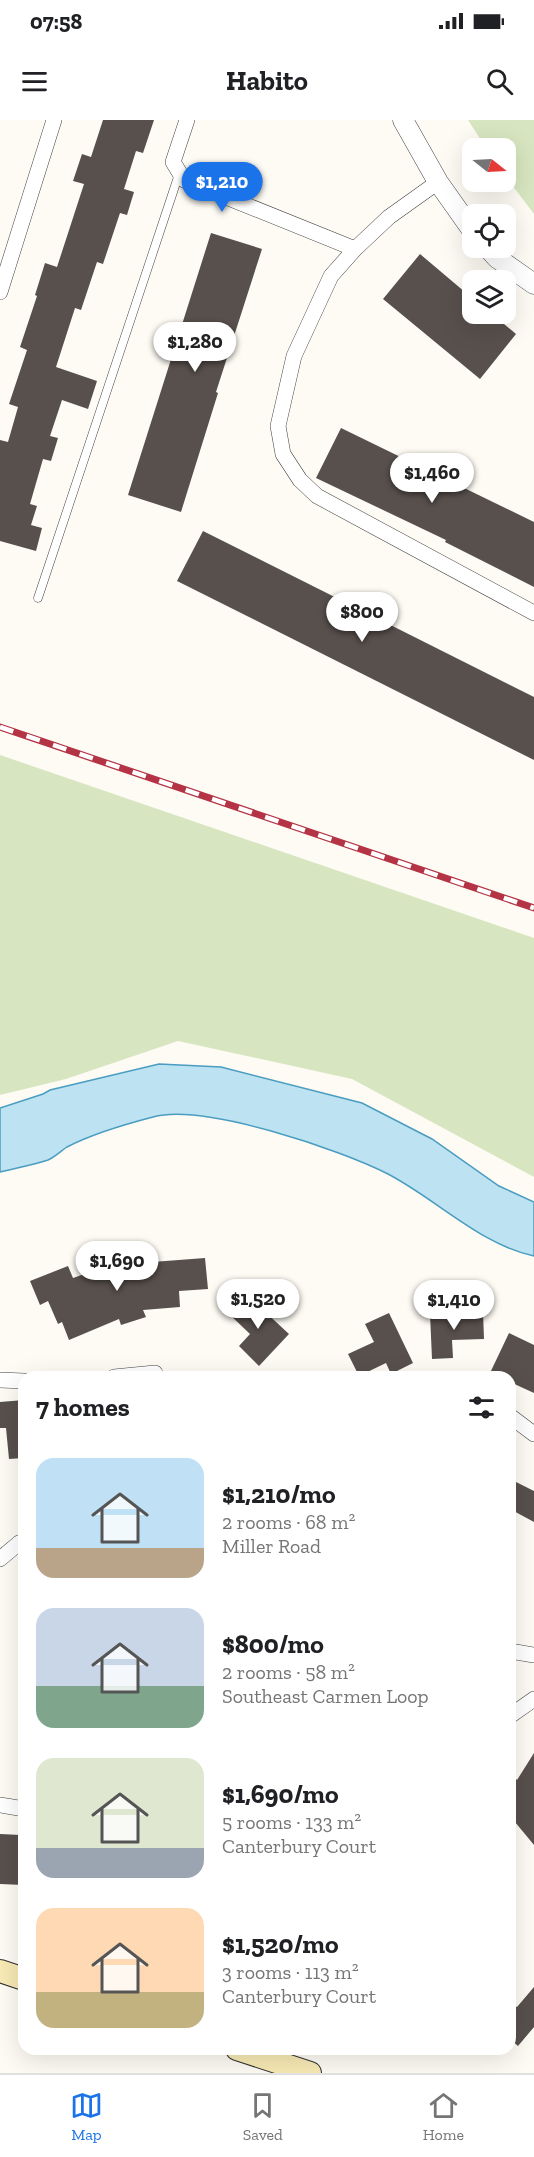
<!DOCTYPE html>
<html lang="en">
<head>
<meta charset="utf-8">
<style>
	:root { --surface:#fff; --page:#f2f2f2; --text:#202124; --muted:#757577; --line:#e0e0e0; --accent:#1a73e8 }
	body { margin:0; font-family:"Zilla Slab",serif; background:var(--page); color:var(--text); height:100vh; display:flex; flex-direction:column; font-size:22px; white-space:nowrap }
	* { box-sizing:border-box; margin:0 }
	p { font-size:20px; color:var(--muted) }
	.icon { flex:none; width:33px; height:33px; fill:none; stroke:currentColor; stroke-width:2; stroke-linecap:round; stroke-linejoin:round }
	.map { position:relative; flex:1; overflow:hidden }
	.side { position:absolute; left:18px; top:1251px; width:498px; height:684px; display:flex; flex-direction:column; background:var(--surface); border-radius:18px; box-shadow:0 6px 24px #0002 }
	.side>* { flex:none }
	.needle { width:39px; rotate:108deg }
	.tools { position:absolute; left:462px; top:18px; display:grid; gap:12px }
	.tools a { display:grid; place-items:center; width:54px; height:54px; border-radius:12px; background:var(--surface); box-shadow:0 6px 24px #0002; font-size:30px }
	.price { position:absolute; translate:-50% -51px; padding:0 14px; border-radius:21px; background:#fff; color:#222; font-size:20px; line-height:39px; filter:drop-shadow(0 2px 3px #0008) }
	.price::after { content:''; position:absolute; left:50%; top:36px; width:18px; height:14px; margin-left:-9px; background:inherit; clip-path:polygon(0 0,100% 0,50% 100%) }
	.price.on { background:var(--accent); color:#fff }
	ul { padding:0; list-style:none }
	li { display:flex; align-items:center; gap:18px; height:150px; padding:0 18px }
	li span { display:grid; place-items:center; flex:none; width:168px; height:120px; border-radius:18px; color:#555 }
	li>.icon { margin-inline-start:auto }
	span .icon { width:72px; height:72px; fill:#fffc; stroke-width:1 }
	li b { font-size:26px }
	h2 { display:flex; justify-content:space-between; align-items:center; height:72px; padding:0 18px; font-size:26px }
	.status { display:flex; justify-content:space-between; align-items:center; height:42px; padding:0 30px; background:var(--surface); direction:ltr }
	.status svg { height:16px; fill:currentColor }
	header { display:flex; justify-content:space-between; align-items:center; height:78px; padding:0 18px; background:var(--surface); font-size:27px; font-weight:800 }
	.dock { display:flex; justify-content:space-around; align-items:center; height:84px; border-top:2px solid var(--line); background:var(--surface); font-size:16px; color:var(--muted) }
	.dock a { display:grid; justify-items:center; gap:3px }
	.dock .on { color:var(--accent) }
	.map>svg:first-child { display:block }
	.green { fill:#d7e6c0 }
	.water { fill:#bde2f1; stroke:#4a9dc1; stroke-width:1.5 }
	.building { fill:#58504d }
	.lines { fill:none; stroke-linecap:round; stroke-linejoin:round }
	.service-casing { stroke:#434343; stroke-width:9 }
	.minor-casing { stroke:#434343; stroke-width:16 }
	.tertiary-casing { stroke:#434343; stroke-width:21 }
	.secondary-casing { stroke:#323232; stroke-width:24 }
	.service { stroke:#fff; stroke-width:8 }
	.minor { stroke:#fff; stroke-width:15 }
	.tertiary { stroke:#fff; stroke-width:20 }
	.secondary { stroke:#f8eab5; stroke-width:22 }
	.rail-casing { stroke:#b43445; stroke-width:7 }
	.rail { stroke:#fff; stroke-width:4.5; stroke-dasharray:14; stroke-linecap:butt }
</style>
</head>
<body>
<div class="status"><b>07:58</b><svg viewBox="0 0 49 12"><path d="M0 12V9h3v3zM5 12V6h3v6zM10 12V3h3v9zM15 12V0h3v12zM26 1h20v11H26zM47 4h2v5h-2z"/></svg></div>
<header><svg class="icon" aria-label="menu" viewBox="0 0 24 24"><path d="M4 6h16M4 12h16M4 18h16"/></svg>Habito<svg class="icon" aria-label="search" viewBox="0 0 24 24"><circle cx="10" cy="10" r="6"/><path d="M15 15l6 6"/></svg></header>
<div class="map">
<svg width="534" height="1953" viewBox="0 0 534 1953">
	<rect width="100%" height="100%" fill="#fefbf4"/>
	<!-- green -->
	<g class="green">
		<polygon points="468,0 534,0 534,94 506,57 506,28 486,28"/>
		<polygon points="0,635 534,818 534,1057 352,959 178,921 66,959 0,975"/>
	</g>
	<!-- water -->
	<path class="water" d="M159,944L221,947L362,983L432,1019L499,1066L534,1082V1136C481,1125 436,1079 388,1054C341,1030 204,983 153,997C126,1004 92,1014 67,1027C61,1031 55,1037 48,1040C33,1045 16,1048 0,1052V988L43,974L50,970Z"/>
	<!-- building -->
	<g class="building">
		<polygon points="103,0 154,0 143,33 136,31 124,69 134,72 127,95 120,93 103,144 97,142 81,190 75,188 56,247 97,261 88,289 62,280 50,316 58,318 51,341 43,339 30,384 37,386 31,405 42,408 36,431 0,421 0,320 8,322 18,287 9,284 27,230 20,227 37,176 35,175 45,143 57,147 84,64 73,61 82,34 91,37"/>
		<polygon points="211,113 262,129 216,272 218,273 181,392 128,375"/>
		<polygon points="420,134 472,178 472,194 492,194 516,214 480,259 383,179"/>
		<polygon points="341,308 534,402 534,467 445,422 446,420 316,358"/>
		<polygon points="203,411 534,577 534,640 177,461"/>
		<polygon points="205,1138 208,1169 179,1171 180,1187 143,1190 146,1197 121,1205 119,1199 69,1220 62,1202 58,1204 48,1181 40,1185 30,1161 68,1146 73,1158 125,1140 126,1144"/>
		<polygon points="246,1174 289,1214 259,1246 239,1226 250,1214 228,1193"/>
		<polygon points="483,1192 484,1219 452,1220 453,1238 432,1239 430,1194"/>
		<polygon points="389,1193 413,1243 391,1254 386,1243 359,1256 348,1234 374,1222 365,1204"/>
		<polygon points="509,1213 534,1225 534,1273 510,1262 510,1257 499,1257 490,1253"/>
		<polygon points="24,1280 24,1338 9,1339 6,1308 0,1308 0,1282"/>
		<polygon points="510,1359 534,1371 534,1402 510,1389"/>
		<polygon points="534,1633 534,1725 510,1696 510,1652 517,1660"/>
		<polygon points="0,1714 21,1715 19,1738 24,1738 24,1765 0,1764"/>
		<polygon points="534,1867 534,1907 518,1926 510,1919 510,1882 517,1887"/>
	</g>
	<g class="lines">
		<defs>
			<polyline id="service" points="38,478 179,54"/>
			<g id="minor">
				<polyline points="187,0 173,42 184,60 355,129"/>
				<polyline points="438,62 389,97 355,129 331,156 294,236 278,306 283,334 300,360 317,376 534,493"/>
				<polyline points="0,172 54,0"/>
				<polyline points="114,1257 155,1253"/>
				<polyline points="0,1260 24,1261"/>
				<polyline points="510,1296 534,1314"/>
				<polyline points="0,1439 19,1423 24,1421"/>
				<polyline points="510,1531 534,1535"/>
				<polyline points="510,1596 534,1579"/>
				<polyline points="0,1685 24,1689"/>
			</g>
			<g id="tertiary">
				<polyline points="403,0 438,62 472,110"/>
				<polyline points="488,128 497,138 534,164"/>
			</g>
			<g id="secondary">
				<polyline points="0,1851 24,1859"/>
				<polyline points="237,1929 310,1953"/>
			</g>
		</defs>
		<!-- service casing -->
		<use href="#service" class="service-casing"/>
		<!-- minor casing -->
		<use href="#minor" class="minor-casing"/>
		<!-- tertiary casing -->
		<use href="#tertiary" class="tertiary-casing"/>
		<!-- secondary casing -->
		<use href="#secondary" class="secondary-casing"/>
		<!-- service -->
		<use href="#service" class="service"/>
		<!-- minor -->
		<use href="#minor" class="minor"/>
		<!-- tertiary -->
		<use href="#tertiary" class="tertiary"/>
		<!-- secondary -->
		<use href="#secondary" class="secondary"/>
		<defs>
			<polyline id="rail" points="0,607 534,788"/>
		</defs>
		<!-- rail casing -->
		<use href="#rail" class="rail-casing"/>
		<!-- rail -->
		<use href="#rail" class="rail"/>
	</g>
</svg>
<div class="tools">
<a><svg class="needle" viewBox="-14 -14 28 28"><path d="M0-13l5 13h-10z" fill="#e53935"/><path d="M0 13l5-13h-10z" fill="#757577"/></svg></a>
<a><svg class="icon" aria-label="locate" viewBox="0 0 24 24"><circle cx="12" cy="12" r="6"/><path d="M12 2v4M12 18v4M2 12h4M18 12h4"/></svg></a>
<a><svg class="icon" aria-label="layers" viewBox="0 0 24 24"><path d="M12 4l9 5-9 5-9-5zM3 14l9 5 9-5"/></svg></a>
</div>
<b class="price on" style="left:222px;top:93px">$1,210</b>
<b class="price" style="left:195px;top:253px">$1,280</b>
<b class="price" style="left:432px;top:384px">$1,460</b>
<b class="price" style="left:362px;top:523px">$800</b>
<b class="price" style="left:117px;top:1172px">$1,690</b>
<b class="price" style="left:258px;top:1210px">$1,520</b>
<b class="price" style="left:454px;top:1211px">$1,410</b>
<section class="side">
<h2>7 homes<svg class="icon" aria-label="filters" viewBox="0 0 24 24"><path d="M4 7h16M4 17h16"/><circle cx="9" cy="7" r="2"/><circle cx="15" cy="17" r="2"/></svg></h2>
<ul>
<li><span style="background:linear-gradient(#bfe0f5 75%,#b9a48a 0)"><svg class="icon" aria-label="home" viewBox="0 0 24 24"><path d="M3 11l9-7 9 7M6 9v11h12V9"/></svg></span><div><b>$1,210/mo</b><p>2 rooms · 68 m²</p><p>Miller Road</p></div></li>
<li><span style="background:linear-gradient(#c9d6e8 65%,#7fa58c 0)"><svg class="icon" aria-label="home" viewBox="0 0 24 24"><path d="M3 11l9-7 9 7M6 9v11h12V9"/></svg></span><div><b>$800/mo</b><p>2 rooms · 58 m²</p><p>Southeast Carmen Loop</p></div></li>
<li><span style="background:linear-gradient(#dfe7d0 75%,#9aa5b1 0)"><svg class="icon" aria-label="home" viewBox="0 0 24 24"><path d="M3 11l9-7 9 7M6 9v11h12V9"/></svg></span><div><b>$1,690/mo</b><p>5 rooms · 133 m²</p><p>Canterbury Court</p></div></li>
<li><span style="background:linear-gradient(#ffd9b3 70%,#c2b280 0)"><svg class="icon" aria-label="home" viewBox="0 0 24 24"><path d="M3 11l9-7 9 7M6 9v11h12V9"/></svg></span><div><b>$1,520/mo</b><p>3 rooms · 113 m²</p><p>Canterbury Court</p></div></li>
</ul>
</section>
</div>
<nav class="dock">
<a class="on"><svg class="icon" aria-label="map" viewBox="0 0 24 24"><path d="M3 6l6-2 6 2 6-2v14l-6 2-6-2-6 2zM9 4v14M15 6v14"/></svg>Map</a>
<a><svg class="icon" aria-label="saved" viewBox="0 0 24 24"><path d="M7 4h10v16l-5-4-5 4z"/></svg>Saved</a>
<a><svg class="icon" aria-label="home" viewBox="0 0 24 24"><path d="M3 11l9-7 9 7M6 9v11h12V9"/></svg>Home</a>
</nav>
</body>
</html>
